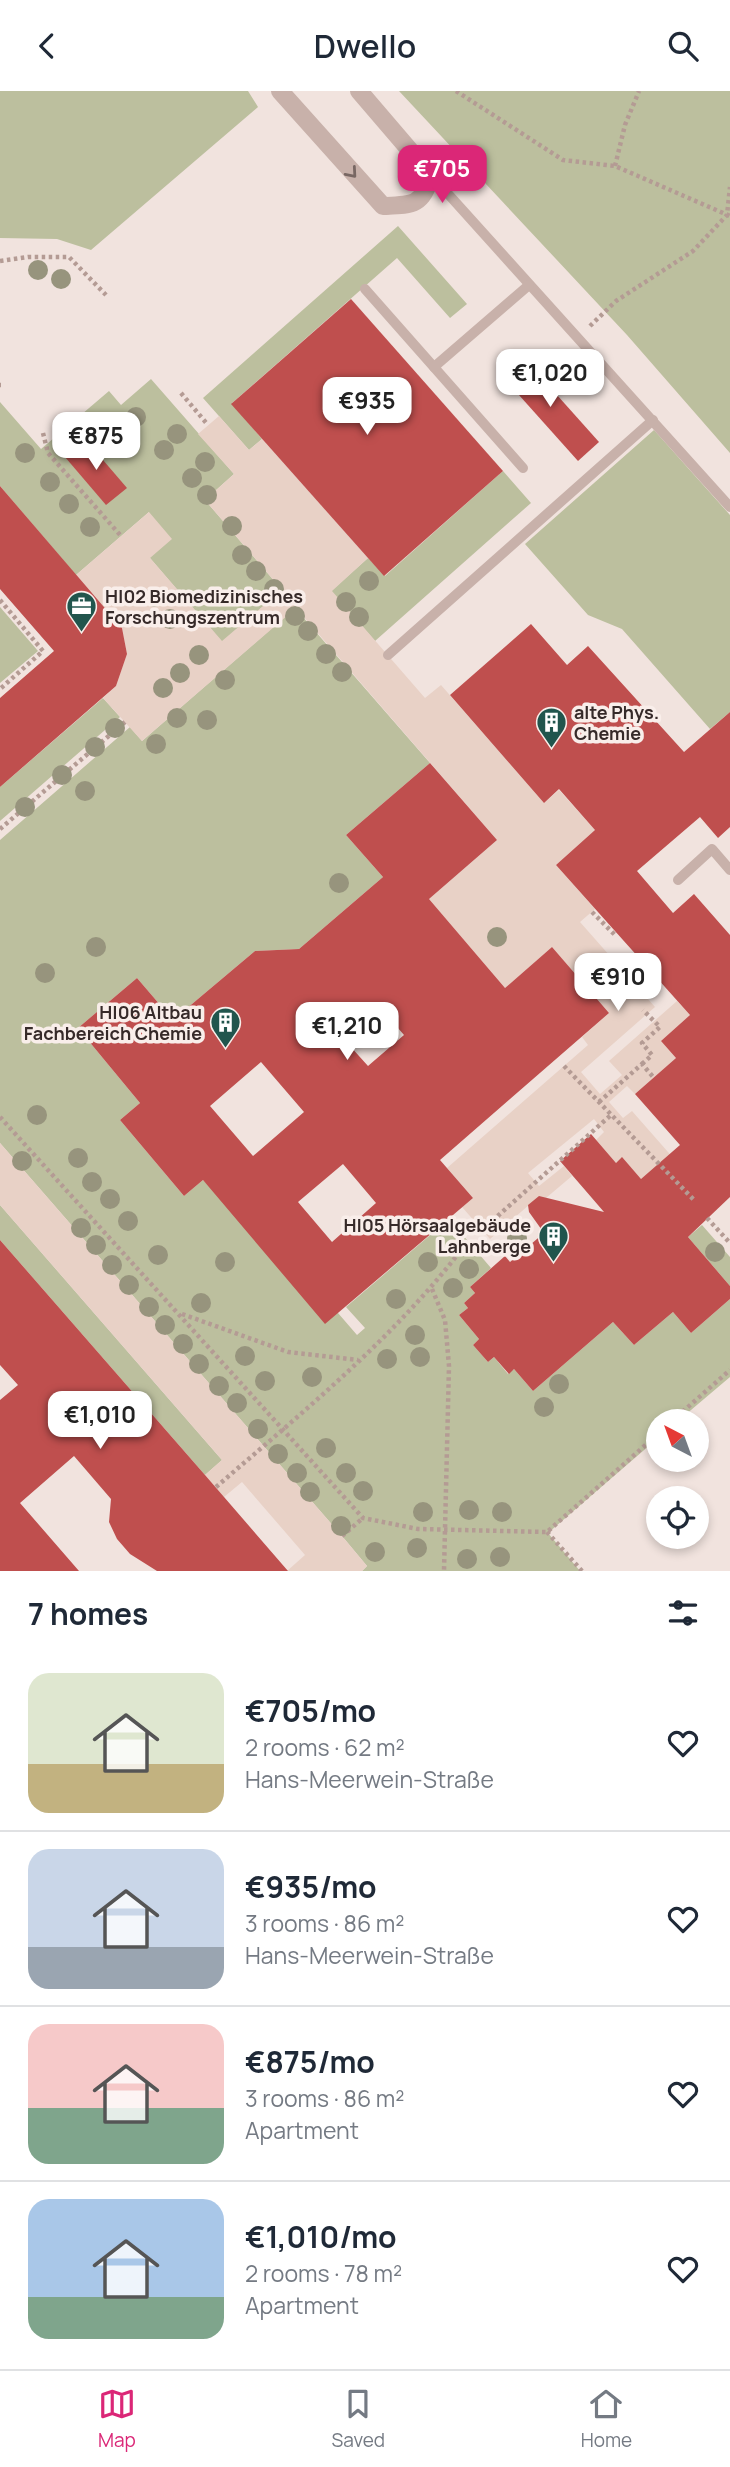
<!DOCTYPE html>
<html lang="en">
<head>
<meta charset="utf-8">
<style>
	:root { --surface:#fff; --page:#f2f2f3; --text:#1f2937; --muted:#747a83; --line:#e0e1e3; --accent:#db2777 }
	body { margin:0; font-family:Manrope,sans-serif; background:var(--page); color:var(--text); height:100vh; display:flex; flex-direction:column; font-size:26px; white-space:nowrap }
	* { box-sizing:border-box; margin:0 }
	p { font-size:23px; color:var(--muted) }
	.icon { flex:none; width:38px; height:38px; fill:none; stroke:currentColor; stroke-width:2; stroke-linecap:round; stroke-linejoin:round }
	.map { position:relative; height:1480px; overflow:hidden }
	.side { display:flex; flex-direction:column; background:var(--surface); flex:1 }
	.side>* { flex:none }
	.needle { width:46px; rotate:319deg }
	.controls { position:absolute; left:646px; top:1318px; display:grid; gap:14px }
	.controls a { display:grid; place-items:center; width:63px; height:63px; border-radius:50%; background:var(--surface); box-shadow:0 4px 10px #0003; font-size:35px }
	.price { position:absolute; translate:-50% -60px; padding:0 16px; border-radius:14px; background:#fff; color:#222; font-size:23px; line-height:46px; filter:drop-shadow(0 2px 4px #0008) }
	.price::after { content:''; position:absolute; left:50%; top:42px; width:21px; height:16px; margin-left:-10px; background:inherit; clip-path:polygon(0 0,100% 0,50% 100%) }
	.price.selected { background:var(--accent); color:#fff }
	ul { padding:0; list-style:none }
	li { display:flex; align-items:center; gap:21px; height:175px; padding:0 28px }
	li+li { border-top:2px solid var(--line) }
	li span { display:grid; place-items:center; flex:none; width:196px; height:140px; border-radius:21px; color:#555 }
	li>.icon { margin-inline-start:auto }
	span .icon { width:84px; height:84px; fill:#fffc; stroke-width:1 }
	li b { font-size:30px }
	h2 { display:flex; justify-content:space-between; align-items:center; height:84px; padding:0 28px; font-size:30px }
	header { display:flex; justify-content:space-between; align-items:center; height:91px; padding:0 28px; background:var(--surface); font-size:32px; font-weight:600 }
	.tabs { display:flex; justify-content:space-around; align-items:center; height:98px; border-top:2px solid var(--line); background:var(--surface); font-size:19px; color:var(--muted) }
	.tabs a { display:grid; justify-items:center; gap:4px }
	.tabs .selected { color:var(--accent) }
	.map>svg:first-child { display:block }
	.green { fill:#bcbf9e }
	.plaza { fill:#e8d1c6 }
	.building { fill:#bf4f4e; fill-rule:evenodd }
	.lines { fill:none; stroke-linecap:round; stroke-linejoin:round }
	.path { stroke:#b49b94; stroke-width:4.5; stroke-dasharray:3.5 3.5; stroke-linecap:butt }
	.lane { stroke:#c8b1aa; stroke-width:10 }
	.street { stroke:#c8b1aa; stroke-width:18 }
	.tree { fill:#97947d }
	.oneway { stroke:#786763 }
	.labels { text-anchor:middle; stroke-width:7; stroke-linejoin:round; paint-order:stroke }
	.poi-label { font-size:18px; font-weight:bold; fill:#362a29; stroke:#f9eeea; text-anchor:start }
</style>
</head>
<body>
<header><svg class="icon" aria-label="back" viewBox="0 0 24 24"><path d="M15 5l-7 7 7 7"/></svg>Dwello<svg class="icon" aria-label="search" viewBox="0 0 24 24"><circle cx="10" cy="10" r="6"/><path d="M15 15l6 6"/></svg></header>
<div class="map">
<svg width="730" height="1480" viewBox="0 0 730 1480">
	<rect width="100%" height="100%" fill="#f1e3de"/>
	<!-- green -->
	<g class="green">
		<polygon points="0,0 248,0 258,16 91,159 57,148 0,147"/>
		<polygon points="399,0 730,0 730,362 627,244"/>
		<polygon points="398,135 467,213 450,227 397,167 232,312 262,348 249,359 203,307"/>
		<polygon points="151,288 234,383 205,409 282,499 222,551 150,467 149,421 76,484 0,395 0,311 41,358 109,300 121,314"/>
		<polygon points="654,339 730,424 730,621 710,638 622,538 588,524 525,453"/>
		<polygon points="503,380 531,412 375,550 331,500 368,467 385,485"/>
		<polygon points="0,516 38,560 0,592"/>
		<polygon points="295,517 430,672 346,744 383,786 299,858 255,860 173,929 137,887 78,937 140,1012 120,1029 184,1105 203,1089 338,1222 357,1244 365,1237 346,1216 449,1128 491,1177 470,1196 475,1202 464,1212 468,1217 459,1224 479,1248 473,1254 488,1271 494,1266 508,1283 514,1278 533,1300 613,1231 634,1254 673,1221 691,1242 730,1208 730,1286 678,1330 658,1330 658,1347 548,1442 580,1480 362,1480 367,1475 342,1445 0,1052 0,749 130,636 142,650"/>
		<polygon points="103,607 120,626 0,730 0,696"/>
		<polygon points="0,1114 222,1369 205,1384 0,1149"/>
		<polygon points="702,1134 730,1166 730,1195 688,1146"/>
	</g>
	<!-- plaza -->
	<g class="plaza">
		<polygon points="219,325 249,359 262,348 368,467 332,500 425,607 441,594 544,712 559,699 595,739 556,774 595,818 580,831 655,916 581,981 600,1003 622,984 609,970 677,910 690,924 661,950 676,967 635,1003 627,995 609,1011 623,1027 632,1020 704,1102 652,1079 641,1088 622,1067 616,1072 596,1049 604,1041 594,1028 528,1082 539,1095 564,1075 572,1085 546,1107 537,1107 490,1148 462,1116 473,1107 447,1077 588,954 582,946 609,922 552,856 505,897 429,808 497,749 296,517 142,650 103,607 116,595 127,563 122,537 76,484 149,421 172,448 150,467 222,550 282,499 205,409 234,383 198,343"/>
		<polygon points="0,1052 342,1445 367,1475 362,1480 287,1480 305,1464 242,1391 224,1406 205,1384 222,1369 0,1114"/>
	</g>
	<!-- building -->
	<g class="building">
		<polygon points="351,208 503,380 384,485 231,313"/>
		<polygon points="523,266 599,351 578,370 502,285"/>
		<polygon points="85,348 127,397 106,414 65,366"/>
		<polygon points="0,395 122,537 127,563 116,595 0,696 0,607 54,560 0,498"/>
		<polygon points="531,533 567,574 588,555 684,661 730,621 730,736 718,747 700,726 637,780 673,822 694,803 730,844 730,1106 688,1146 730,1195 730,1208 691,1242 673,1221 634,1254 613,1231 533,1300 514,1278 509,1283 494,1266 488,1271 473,1254 479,1248 459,1224 468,1217 464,1212 475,1202 470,1196 505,1165 510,1171 544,1142 529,1121 528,1114 539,1105 604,1121 560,1070 591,1043 616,1072 622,1066 641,1088 680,1054 635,1003 676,967 661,950 690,924 556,774 595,739 559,698 544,712 450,604"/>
		<path d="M430,672L497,749L429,808L505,897L552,856L609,922L440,1069L473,1107L325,1233L203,1089L184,1105L120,1029L140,1012L78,937L137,887L173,929L255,860L299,858L383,786L346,744ZM378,914L404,944L368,975L341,945ZM261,971L304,1021L253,1065L210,1015ZM343,1073L376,1112L332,1151L298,1111Z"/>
		<polygon points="0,1149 205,1384 288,1480 157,1480 130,1463 117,1448 109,1431 111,1408 74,1365 20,1412 79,1480 0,1480 0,1309 18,1294 0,1274"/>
	</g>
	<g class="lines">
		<!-- path -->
		<g class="path">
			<polyline points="456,0 563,69 615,75 730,125"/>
			<polyline points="615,75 625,34 639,0"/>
			<polyline points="0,170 28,166 69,166 106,204"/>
			<polyline points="590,235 616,210 693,160 727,124 730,96"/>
			<polyline points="0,294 1,294"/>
			<polyline points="181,302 208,334"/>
			<polyline points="43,342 48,362 121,445"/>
			<polyline points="0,509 43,560 0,598"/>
			<polyline points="0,738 125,631"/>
			<polyline points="592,821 615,844"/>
			<polyline points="642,973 652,964 642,952 660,936 643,919"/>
			<polyline points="564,975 695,1110"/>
			<polyline points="599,1011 642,973 654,987"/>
			<polyline points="0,1026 363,1427 418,1438 547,1441 658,1343"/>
			<polyline points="707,1127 730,1152"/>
			<polyline points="482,1139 611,1024"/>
			<polyline points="432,1198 445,1229 449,1275 444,1480"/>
			<polyline points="182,1223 288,1261 358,1269"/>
			<polyline points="672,1330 730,1279"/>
			<path d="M216,1396C304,1320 398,1244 468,1150"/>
			<polyline points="547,1441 582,1480"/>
			<polyline points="342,1445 363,1427"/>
		</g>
		<!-- lane -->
		<g class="lane">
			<polyline points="431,84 730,416"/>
			<polyline points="365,198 523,377"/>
			<polyline points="434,276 529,194"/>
			<polyline points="388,564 653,329"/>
			<polyline points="678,789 712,758 730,779"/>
		</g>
		<!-- street -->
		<path class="street" d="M280,0L383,115C413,114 422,115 431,84L359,0"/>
	</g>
	<!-- trees -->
	<g class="tree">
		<circle cx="38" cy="179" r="10"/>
		<circle cx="61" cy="188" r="10"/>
		<circle cx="136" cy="326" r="10"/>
		<circle cx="177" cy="343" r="10"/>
		<circle cx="164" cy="359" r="10"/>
		<circle cx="25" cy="362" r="10"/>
		<circle cx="205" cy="371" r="10"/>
		<circle cx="192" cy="387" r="10"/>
		<circle cx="50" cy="391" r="10"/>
		<circle cx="207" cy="404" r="10"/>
		<circle cx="69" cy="413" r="10"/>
		<circle cx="232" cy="435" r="10"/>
		<circle cx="90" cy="436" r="10"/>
		<circle cx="242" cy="464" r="10"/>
		<circle cx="256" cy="480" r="10"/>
		<circle cx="369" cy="490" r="10"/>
		<circle cx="274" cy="498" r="10"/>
		<circle cx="154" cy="506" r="10"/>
		<circle cx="346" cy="511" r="10"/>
		<circle cx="295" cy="525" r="10"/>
		<circle cx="359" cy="526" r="10"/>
		<circle cx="170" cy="528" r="10"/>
		<circle cx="308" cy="540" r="10"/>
		<circle cx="326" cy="563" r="10"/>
		<circle cx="199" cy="564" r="10"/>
		<circle cx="342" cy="581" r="10"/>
		<circle cx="180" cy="582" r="10"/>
		<circle cx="225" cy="589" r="10"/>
		<circle cx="163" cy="597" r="10"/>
		<circle cx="177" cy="627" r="10"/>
		<circle cx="207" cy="629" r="10"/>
		<circle cx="115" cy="637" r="10"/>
		<circle cx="156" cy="653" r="10"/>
		<circle cx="95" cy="656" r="10"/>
		<circle cx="62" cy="684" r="10"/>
		<circle cx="85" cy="700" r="10"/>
		<circle cx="25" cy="716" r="10"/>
		<circle cx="339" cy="792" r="10"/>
		<circle cx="497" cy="846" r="10"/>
		<circle cx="96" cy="856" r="10"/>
		<circle cx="45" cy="882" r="10"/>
		<circle cx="37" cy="1024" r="10"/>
		<circle cx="78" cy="1067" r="10"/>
		<circle cx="22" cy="1070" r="10"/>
		<circle cx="92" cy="1091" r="10"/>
		<circle cx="110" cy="1108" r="10"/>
		<circle cx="128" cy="1130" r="10"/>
		<circle cx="81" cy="1137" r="10"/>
		<circle cx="517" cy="1147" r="10"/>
		<circle cx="96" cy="1154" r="10"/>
		<circle cx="715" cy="1161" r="10"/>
		<circle cx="158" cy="1164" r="10"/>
		<circle cx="225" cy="1171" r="10"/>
		<circle cx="428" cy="1171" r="10"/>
		<circle cx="112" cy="1174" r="10"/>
		<circle cx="469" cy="1178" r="10"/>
		<circle cx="129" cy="1194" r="10"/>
		<circle cx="453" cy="1197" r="10"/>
		<circle cx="396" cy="1208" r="10"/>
		<circle cx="201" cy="1212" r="10"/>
		<circle cx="149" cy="1216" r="10"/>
		<circle cx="165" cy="1234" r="10"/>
		<circle cx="415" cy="1244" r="10"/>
		<circle cx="183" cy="1253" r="10"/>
		<circle cx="245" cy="1265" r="10"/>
		<circle cx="420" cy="1266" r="10"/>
		<circle cx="387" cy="1268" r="10"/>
		<circle cx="199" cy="1273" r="10"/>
		<circle cx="312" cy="1286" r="10"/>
		<circle cx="265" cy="1290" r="10"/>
		<circle cx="559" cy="1293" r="10"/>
		<circle cx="219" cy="1295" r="10"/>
		<circle cx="237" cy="1312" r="10"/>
		<circle cx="544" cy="1316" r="10"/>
		<circle cx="258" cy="1338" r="10"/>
		<circle cx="326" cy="1357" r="10"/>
		<circle cx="278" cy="1363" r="10"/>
		<circle cx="297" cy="1382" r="10"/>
		<circle cx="346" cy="1382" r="10"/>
		<circle cx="363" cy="1400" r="10"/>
		<circle cx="310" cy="1401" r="10"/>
		<circle cx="469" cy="1419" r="10"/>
		<circle cx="423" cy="1421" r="10"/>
		<circle cx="502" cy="1421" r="10"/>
		<circle cx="341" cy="1435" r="10"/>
		<circle cx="417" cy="1457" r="10"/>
		<circle cx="375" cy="1461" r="10"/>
		<circle cx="500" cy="1466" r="10"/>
		<circle cx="467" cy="1468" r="10"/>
	</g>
	<!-- one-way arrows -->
	<defs><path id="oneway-chevron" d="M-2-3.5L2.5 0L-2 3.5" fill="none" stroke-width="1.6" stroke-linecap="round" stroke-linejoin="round" transform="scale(1.75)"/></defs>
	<use class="oneway" href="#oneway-chevron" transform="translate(352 82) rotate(49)"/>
	<!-- icons -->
	<defs>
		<symbol id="office-pin" viewBox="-11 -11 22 30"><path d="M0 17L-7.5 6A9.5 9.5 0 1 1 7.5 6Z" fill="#21554d" stroke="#f9eeea"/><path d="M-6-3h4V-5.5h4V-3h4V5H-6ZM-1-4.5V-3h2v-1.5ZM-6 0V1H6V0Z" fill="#fff"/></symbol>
		<symbol id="building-pin" viewBox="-11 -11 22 30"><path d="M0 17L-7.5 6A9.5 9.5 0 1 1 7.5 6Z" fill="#21554d" stroke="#f9eeea"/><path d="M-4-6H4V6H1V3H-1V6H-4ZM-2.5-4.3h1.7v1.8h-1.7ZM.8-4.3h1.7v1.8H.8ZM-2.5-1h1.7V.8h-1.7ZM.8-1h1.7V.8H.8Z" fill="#fff"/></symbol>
	</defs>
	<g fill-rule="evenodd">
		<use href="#office-pin" x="64" y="498" width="35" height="47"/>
		<use href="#building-pin" x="534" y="614" width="35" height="47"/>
		<use href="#building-pin" x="208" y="914" width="35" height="47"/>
		<use href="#building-pin" x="536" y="1128" width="35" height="47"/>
	</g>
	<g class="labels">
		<!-- poi labels -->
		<g class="poi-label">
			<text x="105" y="512">H|02 Biomedizinisches<tspan x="105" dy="21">Forschungszentrum</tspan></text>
			<text x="574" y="628">alte Phys.<tspan x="574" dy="21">Chemie</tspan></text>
			<text x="202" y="928" text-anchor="end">H|06 Altbau<tspan x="202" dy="21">Fachbereich Chemie</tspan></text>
			<text x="531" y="1141" text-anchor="end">H|05 Hörsaalgebäude<tspan x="531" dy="21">Lahnberge</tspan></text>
		</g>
	</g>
</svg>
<div class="controls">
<a><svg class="needle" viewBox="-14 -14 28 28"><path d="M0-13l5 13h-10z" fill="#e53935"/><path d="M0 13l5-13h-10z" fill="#747a83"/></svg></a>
<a><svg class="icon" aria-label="locate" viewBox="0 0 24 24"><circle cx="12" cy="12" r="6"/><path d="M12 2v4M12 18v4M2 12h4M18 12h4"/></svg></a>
</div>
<b class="price selected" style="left:442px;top:114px">€705</b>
<b class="price" style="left:550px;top:318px">€1,020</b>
<b class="price" style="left:367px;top:346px">€935</b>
<b class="price" style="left:96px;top:381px">€875</b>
<b class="price" style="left:618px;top:922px">€910</b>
<b class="price" style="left:347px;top:971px">€1,210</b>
<b class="price" style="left:100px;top:1360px">€1,010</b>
</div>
<section class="side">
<h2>7 homes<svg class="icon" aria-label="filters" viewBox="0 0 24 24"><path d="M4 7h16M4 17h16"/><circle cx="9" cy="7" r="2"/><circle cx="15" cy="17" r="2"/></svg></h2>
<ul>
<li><span style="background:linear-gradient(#dfe7d0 65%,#c2b280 0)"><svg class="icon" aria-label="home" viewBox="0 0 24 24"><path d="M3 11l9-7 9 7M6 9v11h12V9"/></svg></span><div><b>€705/mo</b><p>2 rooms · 62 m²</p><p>Hans-Meerwein-Straße</p></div><svg class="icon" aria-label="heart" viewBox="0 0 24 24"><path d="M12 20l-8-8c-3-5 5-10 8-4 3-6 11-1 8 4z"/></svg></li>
<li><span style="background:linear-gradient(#c9d6e8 70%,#9aa5b1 0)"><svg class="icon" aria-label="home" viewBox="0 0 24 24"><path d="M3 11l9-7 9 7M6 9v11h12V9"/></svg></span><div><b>€935/mo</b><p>3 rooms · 86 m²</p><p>Hans-Meerwein-Straße</p></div><svg class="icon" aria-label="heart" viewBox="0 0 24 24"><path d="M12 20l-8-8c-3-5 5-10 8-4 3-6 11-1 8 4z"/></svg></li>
<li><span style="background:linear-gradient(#f6c9c9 60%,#7fa58c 0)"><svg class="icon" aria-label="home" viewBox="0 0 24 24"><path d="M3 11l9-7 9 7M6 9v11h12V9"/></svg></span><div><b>€875/mo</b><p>3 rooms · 86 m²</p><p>Apartment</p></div><svg class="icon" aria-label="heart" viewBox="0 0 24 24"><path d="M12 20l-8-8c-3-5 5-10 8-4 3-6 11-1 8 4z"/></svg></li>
<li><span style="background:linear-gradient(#a9c7e8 70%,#7fa58c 0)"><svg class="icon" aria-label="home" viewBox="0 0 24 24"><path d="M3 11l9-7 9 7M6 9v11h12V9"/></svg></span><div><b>€1,010/mo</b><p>2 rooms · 78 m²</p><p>Apartment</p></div><svg class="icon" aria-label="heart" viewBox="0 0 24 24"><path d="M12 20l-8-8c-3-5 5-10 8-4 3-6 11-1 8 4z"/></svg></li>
</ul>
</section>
<nav class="tabs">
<a class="selected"><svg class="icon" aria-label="map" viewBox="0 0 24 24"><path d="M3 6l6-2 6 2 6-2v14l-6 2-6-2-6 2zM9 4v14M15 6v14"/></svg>Map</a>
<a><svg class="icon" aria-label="saved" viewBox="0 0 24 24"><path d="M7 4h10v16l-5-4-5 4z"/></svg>Saved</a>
<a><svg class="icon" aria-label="home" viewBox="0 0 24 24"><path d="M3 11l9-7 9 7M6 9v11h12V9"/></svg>Home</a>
</nav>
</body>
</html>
